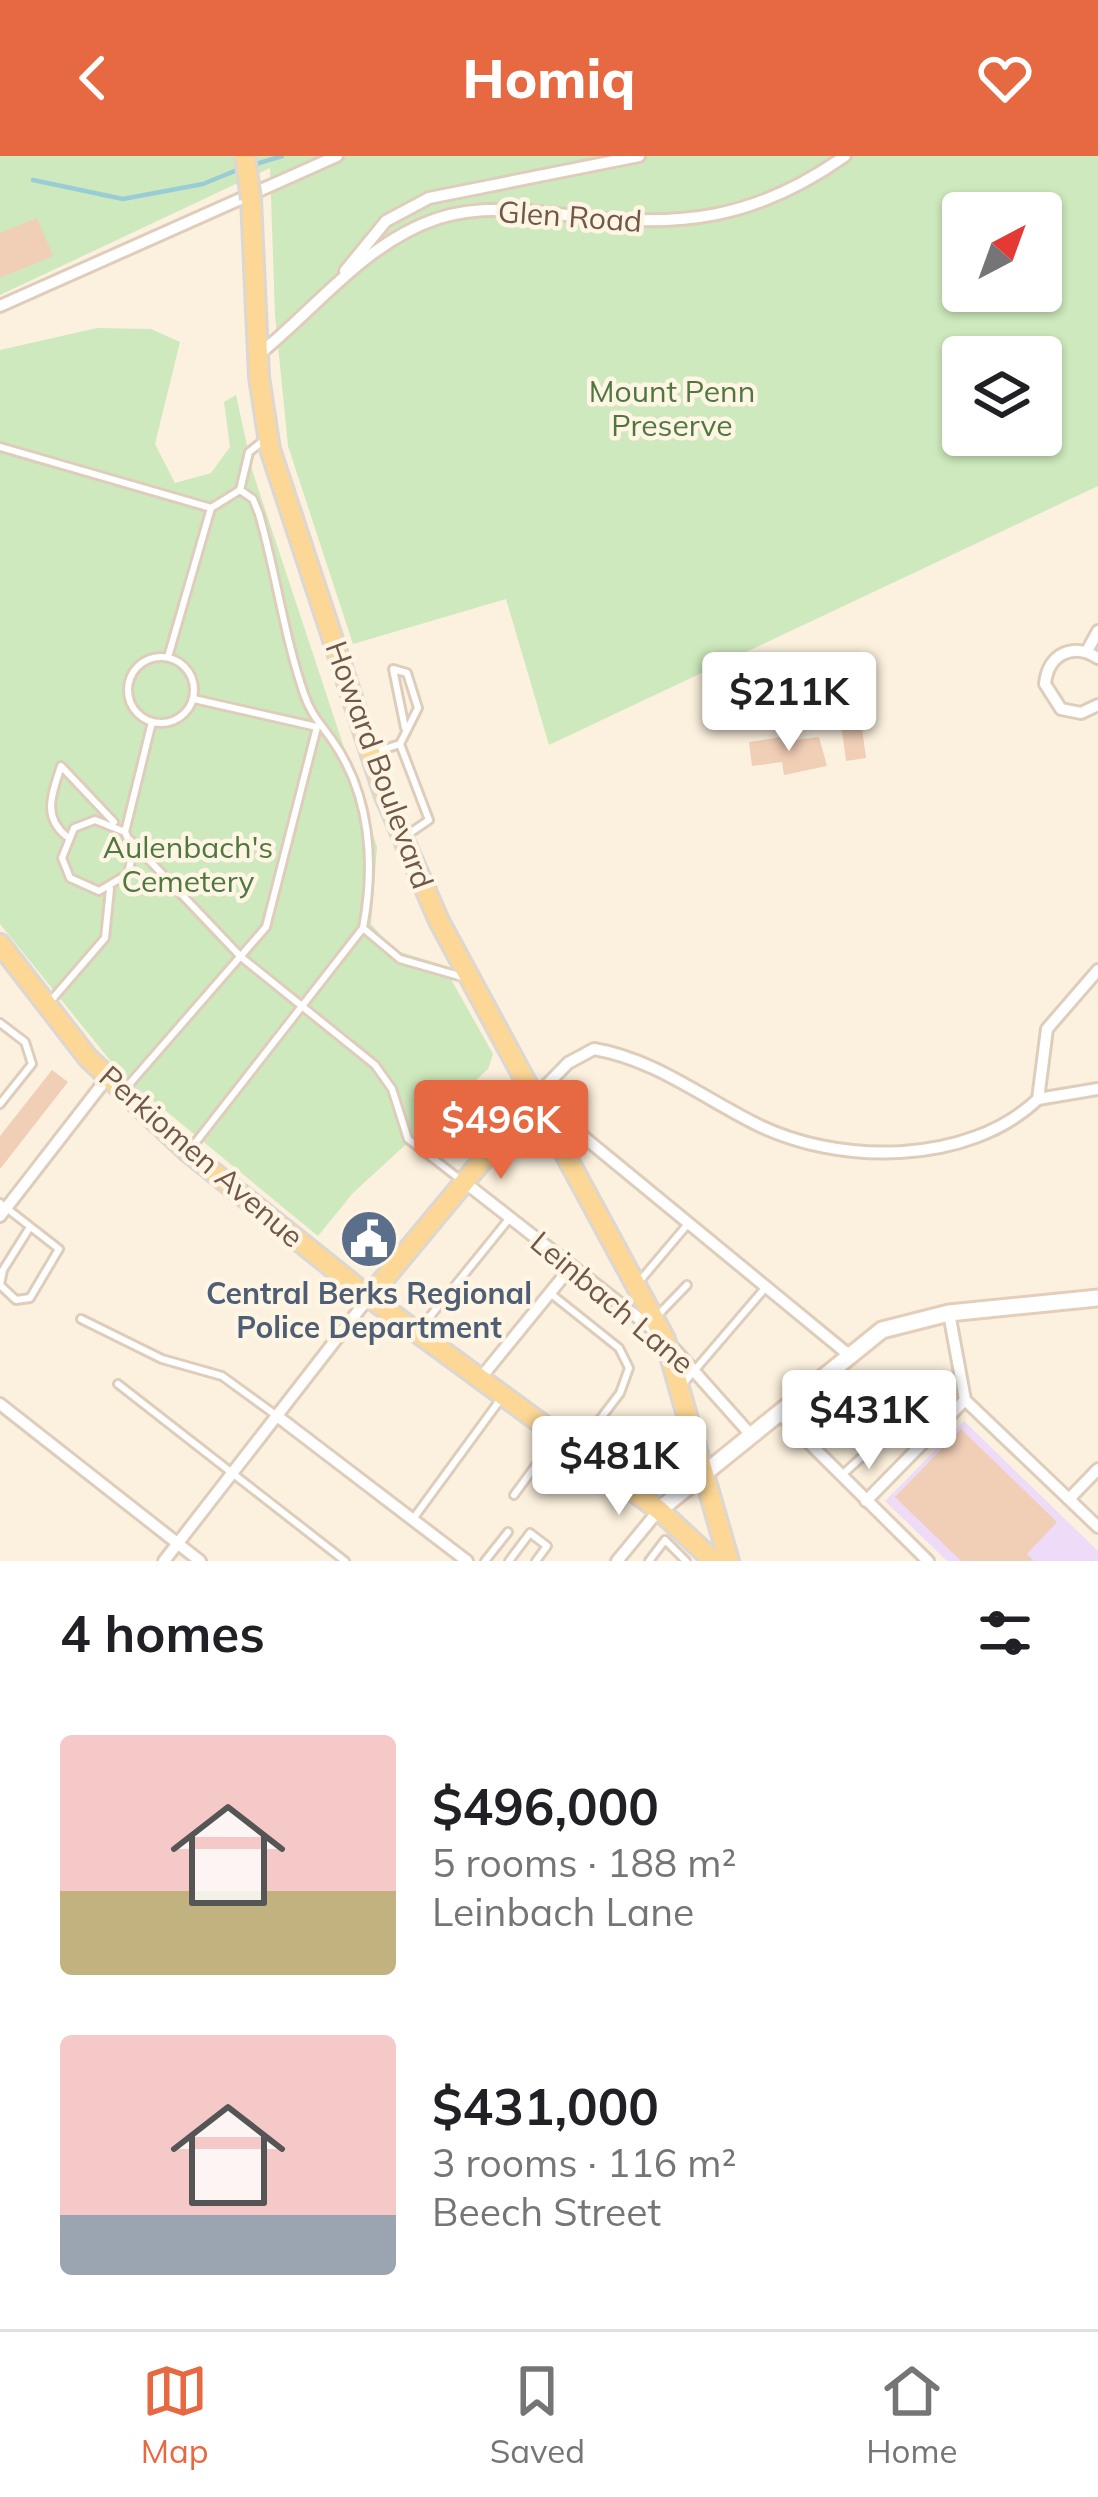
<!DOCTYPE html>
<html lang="en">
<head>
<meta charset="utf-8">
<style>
	:root { --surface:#fff; --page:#f6f6f6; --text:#202124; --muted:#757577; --line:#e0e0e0; --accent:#e76942 }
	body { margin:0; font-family:Mulish,sans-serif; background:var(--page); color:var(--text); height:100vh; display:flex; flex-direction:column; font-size:45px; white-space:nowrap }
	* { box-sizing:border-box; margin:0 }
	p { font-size:39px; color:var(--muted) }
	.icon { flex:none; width:66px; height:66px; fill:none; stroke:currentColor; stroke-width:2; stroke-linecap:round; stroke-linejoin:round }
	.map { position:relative; height:1405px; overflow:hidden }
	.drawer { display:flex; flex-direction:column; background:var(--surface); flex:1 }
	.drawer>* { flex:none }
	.needle { width:78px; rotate:41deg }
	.controls { position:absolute; left:942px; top:36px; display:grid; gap:24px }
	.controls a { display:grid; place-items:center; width:120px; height:120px; border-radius:12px; background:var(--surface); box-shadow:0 3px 9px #0004; font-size:60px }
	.price { position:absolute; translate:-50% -102px; padding:0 27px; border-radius:12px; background:#fff; color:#222; font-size:39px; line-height:78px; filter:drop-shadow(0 3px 6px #0008) }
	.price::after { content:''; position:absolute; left:50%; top:72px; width:36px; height:27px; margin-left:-18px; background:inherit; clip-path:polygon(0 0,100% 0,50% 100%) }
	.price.active { background:var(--accent); color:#fff }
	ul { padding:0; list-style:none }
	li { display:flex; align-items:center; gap:36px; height:300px; padding:0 60px }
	li span { display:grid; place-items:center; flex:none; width:336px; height:240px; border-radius:12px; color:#555 }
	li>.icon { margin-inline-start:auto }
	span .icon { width:144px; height:144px; fill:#fffc; stroke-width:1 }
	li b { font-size:51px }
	h2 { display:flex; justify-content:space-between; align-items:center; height:144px; padding:0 60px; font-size:51px }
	header { display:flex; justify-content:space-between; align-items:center; height:156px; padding:0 60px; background:var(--accent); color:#fff; font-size:54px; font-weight:800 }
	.dock { display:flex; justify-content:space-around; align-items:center; height:168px; border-top:3px solid var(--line); background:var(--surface); font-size:33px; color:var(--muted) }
	.dock a { display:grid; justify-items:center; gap:6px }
	.dock .active { color:var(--accent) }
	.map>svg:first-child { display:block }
	.education { fill:#eedbf8 }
	.green { fill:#cee9bd; fill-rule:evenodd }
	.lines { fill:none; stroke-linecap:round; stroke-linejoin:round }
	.stream { stroke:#9accd6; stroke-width:4.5 }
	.building { fill:#f1ceb6 }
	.service-casing { stroke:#dfcdbb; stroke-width:12 }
	.minor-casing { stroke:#dfcdbb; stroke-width:16 }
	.secondary-casing { stroke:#e4ceb9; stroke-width:21 }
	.primary-casing { stroke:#ddd7d3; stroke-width:24 }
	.service { stroke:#fff; stroke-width:6 }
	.minor { stroke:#fff; stroke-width:10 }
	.secondary { stroke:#fff; stroke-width:15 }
	.primary { stroke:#fcd795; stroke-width:18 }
	.primary-bridge-casing { stroke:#ddd7d3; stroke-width:24; stroke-linecap:butt }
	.primary-bridge { stroke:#fcd795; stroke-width:18 }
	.labels { text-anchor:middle; stroke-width:9; stroke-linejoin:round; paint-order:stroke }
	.street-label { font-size:30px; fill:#715747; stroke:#fff5e4 }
	.park-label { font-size:30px; fill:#4f783f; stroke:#fff5e4 }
	.service-label { font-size:30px; font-weight:bold; fill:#4e5e75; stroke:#fff5e4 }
</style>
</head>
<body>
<header><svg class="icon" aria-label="back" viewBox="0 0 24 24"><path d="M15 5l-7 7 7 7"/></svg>Homiq<svg class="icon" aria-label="heart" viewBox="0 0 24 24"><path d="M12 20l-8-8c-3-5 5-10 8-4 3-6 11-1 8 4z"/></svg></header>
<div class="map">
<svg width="1098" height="1405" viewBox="0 0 1098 1405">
	<rect width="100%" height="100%" fill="#fcf1de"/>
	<!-- education -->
	<polygon class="education" points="964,1265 1098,1395 1098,1405 947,1405 885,1345"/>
	<!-- green -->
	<g class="green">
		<path d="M0,0H1098V330L549,589L506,443L353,488L288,290L275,159L270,12L0,139ZM963,57H1041V135H963ZM963,201H1041V279H963Z"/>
		<polygon points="97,172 151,173 180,186 155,288 175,327 211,317 230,291 224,246 236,239 253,317 377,691 371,768 394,794 443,809 493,898 488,913 353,1037 318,1080 122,919 0,768 0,194"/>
	</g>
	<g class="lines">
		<!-- stream -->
		<g class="stream">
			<polyline points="253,9 282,0"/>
			<polyline points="33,24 123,43 203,28 242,12"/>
		</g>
	</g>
	<!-- building -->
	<g class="building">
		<polygon points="37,62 53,100 0,122 0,77"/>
		<polygon points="861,565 866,602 846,605 841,567"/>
		<polygon points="795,579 795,584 819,581 827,610 784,619 782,606 752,610 749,586"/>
		<polygon points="52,914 68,926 0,1013 0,980"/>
		<polygon points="961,1273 1057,1366 1027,1398 1034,1405 961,1405 895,1341"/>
	</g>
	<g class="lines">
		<defs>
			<g id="service">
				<polyline points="0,291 211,352 168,501"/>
				<polyline points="240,334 249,296 263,285"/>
				<path d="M211,352L240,334L253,343L259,358C276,417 284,480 304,538C311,559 321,568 332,584C371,639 375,708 363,772L400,803L466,822"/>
				<circle cx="161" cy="534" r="33"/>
				<polyline points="375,596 400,588"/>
				<polyline points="125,676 95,664 74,672 62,702 70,722 99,735 128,718 133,695 125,676 152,566"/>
				<path d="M66,680C42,660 52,638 61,610L114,666"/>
				<polyline points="404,681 429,664 400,588 418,552 407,517 393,513 405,572"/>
				<polyline points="130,684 241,801 375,909 392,933 408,983 461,1024"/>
				<polyline points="48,848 105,782 110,733"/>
				<polyline points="0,867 25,886 32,908 0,948"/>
				<polyline points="125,933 266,771 317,571 194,543"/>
				<polyline points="192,991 363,772"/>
				<polyline points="0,1047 59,1093 30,1142 16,1144 0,1129 3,1114 30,1071"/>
				<polyline points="638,1127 687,1069"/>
				<polyline points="550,1137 619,1192 629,1212 620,1237 579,1291"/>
				<polyline points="657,1160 687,1129"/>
				<polyline points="81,1163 162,1203 222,1220 277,1260"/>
				<polyline points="419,1174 509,1063"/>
				<polyline points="118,1228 345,1405"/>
				<polyline points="682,1229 766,1131"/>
				<polyline points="842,1319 875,1289"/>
				<polyline points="514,1339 556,1282"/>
				<polyline points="413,1363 500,1244"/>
				<polyline points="485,1405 508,1376"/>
				<polyline points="509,1405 530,1377 547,1390 536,1405"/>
				<polyline points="649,1405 665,1384 686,1405"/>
			</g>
			<g id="minor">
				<polyline points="345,115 386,65 429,42 639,0"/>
				<polyline points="0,150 337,0"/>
				<path d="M258,199C317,152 365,86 439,62C484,48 530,55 576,60C681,72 756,63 845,0"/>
				<polyline points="1087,495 1098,475"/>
				<path d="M1098,502C1073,486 1048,498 1045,528L1061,553L1081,557L1098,549"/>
				<polyline points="1038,943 1098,933"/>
				<polyline points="463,1025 655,1175"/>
				<polyline points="0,1060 107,922"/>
				<polyline points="949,1157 965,1244 1098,1371"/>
				<polyline points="669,1187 751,1279"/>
				<path d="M849,1199L535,941L568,907L594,893C653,903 699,939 752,966C836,1010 968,1010 1038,943L1047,873L1098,814"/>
				<polyline points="479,1224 571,1111"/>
				<polyline points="0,1248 200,1405"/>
				<polyline points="779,1257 928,1405"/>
				<polyline points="277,1260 467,1405"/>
				<polyline points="1069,1343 1098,1313"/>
				<polyline points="866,1345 965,1244"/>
				<polyline points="164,1405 369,1141"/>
				<polyline points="617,1405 659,1354"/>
			</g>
			<polyline id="secondary" points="659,1354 882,1174 949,1157 1098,1142"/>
			<g id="primary">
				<polyline points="251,43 259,221 270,293 384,638 439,765 665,1183 729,1405"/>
				<polyline points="0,788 88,902 188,996 369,1141 659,1354 714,1405"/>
				<polyline points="369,1141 535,941"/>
			</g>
		</defs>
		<!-- service casing -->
		<use href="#service" class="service-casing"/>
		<!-- minor casing -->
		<use href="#minor" class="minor-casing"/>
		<!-- secondary casing -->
		<use href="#secondary" class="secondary-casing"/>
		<!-- primary casing -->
		<use href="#primary" class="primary-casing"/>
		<!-- service -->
		<use href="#service" class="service"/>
		<!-- minor -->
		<use href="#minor" class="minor"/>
		<!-- secondary -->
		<use href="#secondary" class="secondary"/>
		<!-- primary -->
		<use href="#primary" class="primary"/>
		<defs>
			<polyline id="primary-bridge" points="245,0 251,43"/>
		</defs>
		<!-- primary-bridge casing -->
		<use href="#primary-bridge" class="primary-bridge-casing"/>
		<!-- primary-bridge -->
		<use href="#primary-bridge" class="primary-bridge"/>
	</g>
	<!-- icons -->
	<defs>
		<symbol id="civic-disc" viewBox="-11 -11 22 22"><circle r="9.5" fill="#5c6f8a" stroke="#fff5e4"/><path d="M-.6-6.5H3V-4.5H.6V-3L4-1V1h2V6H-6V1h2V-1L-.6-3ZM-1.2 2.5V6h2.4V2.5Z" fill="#fff"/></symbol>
	</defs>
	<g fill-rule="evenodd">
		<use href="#civic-disc" x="336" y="1050" width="66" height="66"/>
	</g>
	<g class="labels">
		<!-- street labels -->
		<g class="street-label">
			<text transform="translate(570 61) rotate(4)" y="10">Glen Road</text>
			<text transform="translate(379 609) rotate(70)" y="10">Howard Boulevard</text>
			<text transform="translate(201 1001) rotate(41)" y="10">Perkiomen Avenue</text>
			<text transform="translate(612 1147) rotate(40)" y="10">Leinbach Lane</text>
		</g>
		<!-- park labels -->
		<g class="park-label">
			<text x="672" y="246">Mount Penn<tspan x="672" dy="34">Preserve</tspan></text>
			<text x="188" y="702">Aulenbach's<tspan x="188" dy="34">Cemetery</tspan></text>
		</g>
		<!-- service labels -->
		<g class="service-label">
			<text x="369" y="1148">Central Berks Regional<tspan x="369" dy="34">Police Department</tspan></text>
		</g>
	</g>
</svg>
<div class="controls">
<a><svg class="needle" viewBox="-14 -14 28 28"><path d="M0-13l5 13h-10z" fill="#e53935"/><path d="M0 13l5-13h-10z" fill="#757577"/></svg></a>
<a><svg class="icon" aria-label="layers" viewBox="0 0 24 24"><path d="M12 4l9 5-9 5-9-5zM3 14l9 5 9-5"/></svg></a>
</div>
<b class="price" style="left:789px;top:598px">$211K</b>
<b class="price active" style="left:501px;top:1026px">$496K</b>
<b class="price" style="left:869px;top:1316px">$431K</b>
<b class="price" style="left:619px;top:1362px">$481K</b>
</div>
<section class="drawer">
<h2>4 homes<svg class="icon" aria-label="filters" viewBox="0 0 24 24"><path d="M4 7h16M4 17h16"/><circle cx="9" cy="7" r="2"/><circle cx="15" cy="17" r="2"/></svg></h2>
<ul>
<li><span style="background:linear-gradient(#f6c9c9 65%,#c2b280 0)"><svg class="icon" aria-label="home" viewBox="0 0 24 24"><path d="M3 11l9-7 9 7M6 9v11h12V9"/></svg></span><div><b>$496,000</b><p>5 rooms · 188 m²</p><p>Leinbach Lane</p></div></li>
<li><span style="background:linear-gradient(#f6c9c9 75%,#9aa5b1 0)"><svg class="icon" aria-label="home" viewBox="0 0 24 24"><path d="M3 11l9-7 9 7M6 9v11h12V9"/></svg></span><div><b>$431,000</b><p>3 rooms · 116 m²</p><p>Beech Street</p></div></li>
</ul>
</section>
<nav class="dock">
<a class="active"><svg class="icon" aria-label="map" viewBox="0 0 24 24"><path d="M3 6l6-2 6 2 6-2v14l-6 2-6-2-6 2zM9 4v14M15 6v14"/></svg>Map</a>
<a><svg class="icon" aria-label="saved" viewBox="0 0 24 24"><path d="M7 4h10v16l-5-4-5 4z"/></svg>Saved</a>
<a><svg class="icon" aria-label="home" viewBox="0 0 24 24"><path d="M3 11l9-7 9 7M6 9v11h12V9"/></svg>Home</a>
</nav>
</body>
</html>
